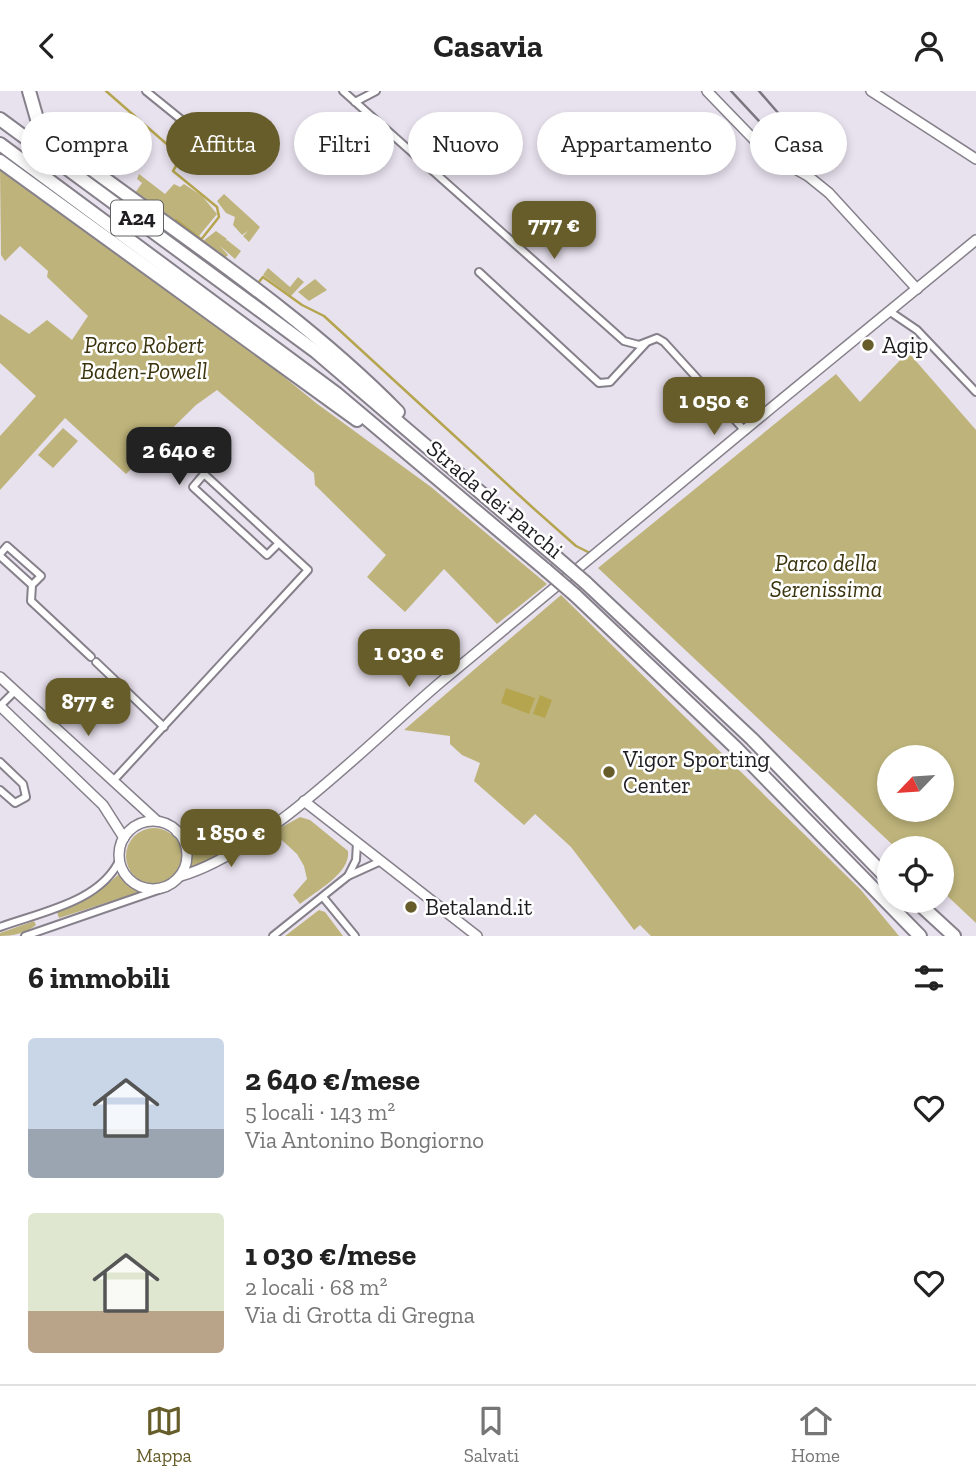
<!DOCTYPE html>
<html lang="it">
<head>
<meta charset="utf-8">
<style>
	:root { --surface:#fff; --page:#f2f2f2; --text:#222; --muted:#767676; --line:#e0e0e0; --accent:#675d2a }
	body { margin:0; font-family:"Zilla Slab",serif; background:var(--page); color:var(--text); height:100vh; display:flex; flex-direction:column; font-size:26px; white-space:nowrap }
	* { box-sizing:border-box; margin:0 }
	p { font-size:23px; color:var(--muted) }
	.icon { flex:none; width:38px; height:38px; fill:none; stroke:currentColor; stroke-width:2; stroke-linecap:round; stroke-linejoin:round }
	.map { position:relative; height:845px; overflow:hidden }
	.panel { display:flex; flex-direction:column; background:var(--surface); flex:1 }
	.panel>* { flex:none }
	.banner { position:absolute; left:21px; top:21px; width:934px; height:63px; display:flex; gap:14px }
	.needle { width:46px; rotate:245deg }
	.buttons { position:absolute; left:877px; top:654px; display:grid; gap:14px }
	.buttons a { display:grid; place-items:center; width:77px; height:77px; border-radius:50%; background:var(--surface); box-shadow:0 4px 10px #0003; font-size:35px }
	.price { position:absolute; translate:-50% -60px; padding:0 16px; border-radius:14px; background:var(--accent); color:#fff; font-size:23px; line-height:46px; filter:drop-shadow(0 2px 4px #0008) }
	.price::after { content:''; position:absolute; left:50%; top:42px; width:21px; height:16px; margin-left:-10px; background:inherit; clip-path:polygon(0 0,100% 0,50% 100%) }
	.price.selected { background:#222; color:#fff }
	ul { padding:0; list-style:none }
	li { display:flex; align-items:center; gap:21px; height:175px; padding:0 28px }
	li span { display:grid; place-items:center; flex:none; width:196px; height:140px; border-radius:7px; color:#555 }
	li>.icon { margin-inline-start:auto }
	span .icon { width:84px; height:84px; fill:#fffc; stroke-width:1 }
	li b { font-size:30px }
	h2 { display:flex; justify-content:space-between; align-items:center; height:84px; padding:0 28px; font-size:30px }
	.tag { padding:0 24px; border-radius:32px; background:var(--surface); box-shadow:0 4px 10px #0003; font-size:24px; line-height:63px }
	.tag.selected { background:var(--accent); color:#fff }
	header { display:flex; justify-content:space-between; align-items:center; height:91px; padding:0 28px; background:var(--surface); font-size:32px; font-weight:800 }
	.tabs { display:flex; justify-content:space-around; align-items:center; height:98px; border-top:2px solid var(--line); background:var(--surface); font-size:19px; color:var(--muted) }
	.tabs a { display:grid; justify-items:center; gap:4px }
	.tabs .selected { color:var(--accent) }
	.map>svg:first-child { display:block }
	.green { fill:#beb47b; fill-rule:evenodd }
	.water { fill:#b5a54f }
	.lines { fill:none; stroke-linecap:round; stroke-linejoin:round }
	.stream { stroke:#b5a54f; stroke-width:2.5 }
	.street-casing { stroke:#86808b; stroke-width:10 }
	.secondary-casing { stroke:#86808b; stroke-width:12 }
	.highway-casing { stroke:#86808b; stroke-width:16 }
	.street { stroke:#fff; stroke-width:6 }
	.secondary { stroke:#fff; stroke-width:9 }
	.highway { stroke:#fff; stroke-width:12 }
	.rail { stroke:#7a767e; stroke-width:2.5 }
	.highway-bridge-casing { stroke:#86808b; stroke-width:16; stroke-linecap:butt }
	.highway-bridge { stroke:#fff; stroke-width:12 }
	.poi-dot { fill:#675d2a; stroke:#fff; stroke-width:2.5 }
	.labels { text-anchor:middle; stroke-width:5; stroke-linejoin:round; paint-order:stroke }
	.shield { fill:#fff; stroke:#626164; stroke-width:2 }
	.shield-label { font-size:21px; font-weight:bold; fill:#1f1d21 }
	.park-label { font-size:23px; font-style:italic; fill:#3a330d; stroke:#fff }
	.poi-label { font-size:23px; fill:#1f1d21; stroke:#fff; text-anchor:start }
	.street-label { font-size:23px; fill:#1f1d21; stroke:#fff }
</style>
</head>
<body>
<header><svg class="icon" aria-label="back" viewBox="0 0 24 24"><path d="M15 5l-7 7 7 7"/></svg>Casavia<svg class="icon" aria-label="person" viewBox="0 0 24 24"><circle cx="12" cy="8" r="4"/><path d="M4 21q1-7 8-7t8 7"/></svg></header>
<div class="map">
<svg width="976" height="845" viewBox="0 0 976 845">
	<rect width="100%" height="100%" fill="#e8e1ee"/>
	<!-- green -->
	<g class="green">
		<polygon points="126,57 143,71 134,81 121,79 114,71"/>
		<polygon points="0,77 245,254 316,312 431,396 547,493 497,533 444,478 405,521 367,486 386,464 315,394 314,382 217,299 196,314 126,383 65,327 0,399 0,345 36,305 0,272 0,223 29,243 47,229 72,249 88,225 47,186 48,180 20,155 5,170 1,164"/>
		<polygon points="139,83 165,103 174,93 180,96 184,93 202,105 217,123 199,145 135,102 142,92 137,88"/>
		<polygon points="224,103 260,136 249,151 243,145 248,140 242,144 233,134 235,126 226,122 217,110"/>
		<polygon points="216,140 227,148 225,150 227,149 241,160 235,168 220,155 228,164 225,167 203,150"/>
		<polygon points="268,177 290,196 298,186 304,191 291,205 263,184"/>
		<polygon points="315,188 327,199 309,210 298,201"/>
		<path d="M908,261L976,339V832L942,800V758H897L598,477L836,283L860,311ZM889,667H942V719H889Z"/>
		<polygon points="63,337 78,350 53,377 38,364"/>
		<polygon points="561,504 861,799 899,845 651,845 640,834 634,839 571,756 535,723 524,734 474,690 480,672 462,664 450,653 450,645 404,639"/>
		<path d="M300,726L310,729L348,760C351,782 316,800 300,813L293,804L307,788L304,775L297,763L273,741Z"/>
		<circle cx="154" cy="765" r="28"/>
		<polygon points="187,749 209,754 243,751 189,781 191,762"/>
		<path d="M120,782L143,800L59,827L57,821C88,809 96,804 120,782Z"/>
		<polygon points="319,819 325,821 343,845 285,845"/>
		<path d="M34,830L36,834C27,842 12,845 0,845V842Z"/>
	</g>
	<!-- water -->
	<g class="water">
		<polygon points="506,597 535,607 529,623 501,612"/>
		<polygon points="540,604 552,609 545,627 533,623"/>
	</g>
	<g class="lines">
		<!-- stream -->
		<g class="stream">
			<polyline points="106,0 169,55 179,70 173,80 217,116 219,126 200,150"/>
			<polyline points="176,129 201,148"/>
			<polyline points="258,192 263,186 302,214 324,225 532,416 576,455 590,462"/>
		</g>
		<defs>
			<g id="street">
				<polyline points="146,0 183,30"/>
				<polyline points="343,0 624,250 639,254 657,247 664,251 745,340"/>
				<polyline points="355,11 376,0"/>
				<polyline points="479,181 599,292 610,291 646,252"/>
				<polyline points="889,220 917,239 976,301"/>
				<polyline points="0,463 7,455 41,485 32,494 31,510 91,566"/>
				<polyline points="0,465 32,494"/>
				<polyline points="96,571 164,636"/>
				<polyline points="0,615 15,600"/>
				<polyline points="0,671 23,693 26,706 15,712 0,699"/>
				<polyline points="113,690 308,479 204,383 193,396 267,464 279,452"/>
				<polyline points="348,785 356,769 357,752"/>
				<polyline points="323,806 355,845"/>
				<path d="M0,836C41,821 101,811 120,768"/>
				<polyline points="25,845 167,796"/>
				<polyline points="273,845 348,785 381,770"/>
			</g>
			<g id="secondary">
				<polyline points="707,0 767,62 808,85 829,102 917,198"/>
				<polyline points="871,0 976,68"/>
				<polyline points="0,586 157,730"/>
				<polyline points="0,615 103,714 124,747"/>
				<polyline points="304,710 477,845"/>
				<circle cx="153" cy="764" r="34"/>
				<polyline points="177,741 220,750 256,742"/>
				<path d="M181,785C266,760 372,649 442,590C620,442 797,295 976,149"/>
			</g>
			<g id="highway">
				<path d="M29,0L37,28L63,57C176,142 299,220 398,321"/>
				<polyline points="0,28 315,260 556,466"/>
				<polyline points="0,53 337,303 546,479"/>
				<polyline points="0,70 357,329"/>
				<polyline points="586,492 752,648 889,789"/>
				<polyline points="575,504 735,656 920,845"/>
				<polyline points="916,810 954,845"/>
			</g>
		</defs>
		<!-- street casing -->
		<use href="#street" class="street-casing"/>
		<!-- secondary casing -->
		<use href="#secondary" class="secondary-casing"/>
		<!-- highway casing -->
		<use href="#highway" class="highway-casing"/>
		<!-- street -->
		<use href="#street" class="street"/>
		<!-- secondary -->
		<use href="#secondary" class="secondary"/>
		<!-- highway -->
		<use href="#highway" class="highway"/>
		<!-- rail -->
		<g class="rail">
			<polyline points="731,0 772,44"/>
			<polyline points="759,0 786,31"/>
		</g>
		<defs>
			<g id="highway-bridge">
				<polyline points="556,466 586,492"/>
				<polyline points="546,479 575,504"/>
			</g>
		</defs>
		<!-- highway-bridge casing -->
		<use href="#highway-bridge" class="highway-bridge-casing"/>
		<!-- highway-bridge -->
		<use href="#highway-bridge" class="highway-bridge"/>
	</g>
	<!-- markers -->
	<g class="poi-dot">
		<circle cx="868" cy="254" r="7"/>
		<circle cx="609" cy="681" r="7"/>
		<circle cx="411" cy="816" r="7"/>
	</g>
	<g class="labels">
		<!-- shield labels -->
		<rect class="shield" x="111" y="109.5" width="52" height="35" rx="5"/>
		<g class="shield-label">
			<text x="137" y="134">A24</text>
		</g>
		<!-- park labels -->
		<g class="park-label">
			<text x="144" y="262">Parco Robert<tspan x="144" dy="26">Baden-Powell</tspan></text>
			<text x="826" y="480">Parco della<tspan x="826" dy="26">Serenissima</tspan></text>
		</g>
		<!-- poi labels -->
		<g class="poi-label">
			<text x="882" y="262">Agip</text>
			<text x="623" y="676">Vigor Sporting<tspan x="623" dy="26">Center</tspan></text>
			<text x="425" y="824">Betaland.it</text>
		</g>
		<!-- street labels -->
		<g class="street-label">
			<text transform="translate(495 408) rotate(40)" y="8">Strada dei Parchi</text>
		</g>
	</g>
</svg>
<div class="buttons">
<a><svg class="needle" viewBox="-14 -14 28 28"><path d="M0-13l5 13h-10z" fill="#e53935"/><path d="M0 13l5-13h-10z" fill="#767676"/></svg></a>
<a><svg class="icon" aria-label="locate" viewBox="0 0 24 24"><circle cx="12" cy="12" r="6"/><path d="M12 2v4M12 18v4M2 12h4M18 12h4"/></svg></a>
</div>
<b class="price" style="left:554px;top:170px">777 €</b>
<b class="price" style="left:714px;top:346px">1 050 €</b>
<b class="price selected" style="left:179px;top:396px">2 640 €</b>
<b class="price" style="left:409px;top:598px">1 030 €</b>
<b class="price" style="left:88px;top:647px">877 €</b>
<b class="price" style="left:231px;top:778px">1 850 €</b>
<div class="banner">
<a class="tag">Compra</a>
<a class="tag selected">Affitta</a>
<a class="tag">Filtri</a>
<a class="tag">Nuovo</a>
<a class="tag">Appartamento</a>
<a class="tag">Casa</a>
</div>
</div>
<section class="panel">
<h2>6 immobili<svg class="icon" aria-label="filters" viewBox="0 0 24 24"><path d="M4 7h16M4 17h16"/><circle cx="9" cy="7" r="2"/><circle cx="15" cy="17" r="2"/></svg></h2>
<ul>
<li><span style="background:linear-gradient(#c9d6e8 65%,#9aa5b1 0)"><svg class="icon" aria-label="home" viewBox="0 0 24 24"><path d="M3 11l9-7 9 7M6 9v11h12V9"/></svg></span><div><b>2 640 €/mese</b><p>5 locali · 143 m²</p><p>Via Antonino Bongiorno</p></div><svg class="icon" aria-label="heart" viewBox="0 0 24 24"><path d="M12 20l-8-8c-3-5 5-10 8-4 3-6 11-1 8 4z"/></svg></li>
<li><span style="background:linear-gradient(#dfe7d0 70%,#b9a48a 0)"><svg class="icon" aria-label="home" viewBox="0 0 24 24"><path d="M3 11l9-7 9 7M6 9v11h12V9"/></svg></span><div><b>1 030 €/mese</b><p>2 locali · 68 m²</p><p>Via di Grotta di Gregna</p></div><svg class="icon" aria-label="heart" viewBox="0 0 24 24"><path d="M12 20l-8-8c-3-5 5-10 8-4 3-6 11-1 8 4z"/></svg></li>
</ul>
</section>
<nav class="tabs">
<a class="selected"><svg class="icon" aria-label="map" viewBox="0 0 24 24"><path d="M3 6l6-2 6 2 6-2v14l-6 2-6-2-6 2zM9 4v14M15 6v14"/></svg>Mappa</a>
<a><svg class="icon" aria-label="saved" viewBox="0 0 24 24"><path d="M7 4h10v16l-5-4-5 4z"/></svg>Salvati</a>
<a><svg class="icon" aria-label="home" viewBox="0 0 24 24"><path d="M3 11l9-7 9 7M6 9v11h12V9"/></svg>Home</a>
</nav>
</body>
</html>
